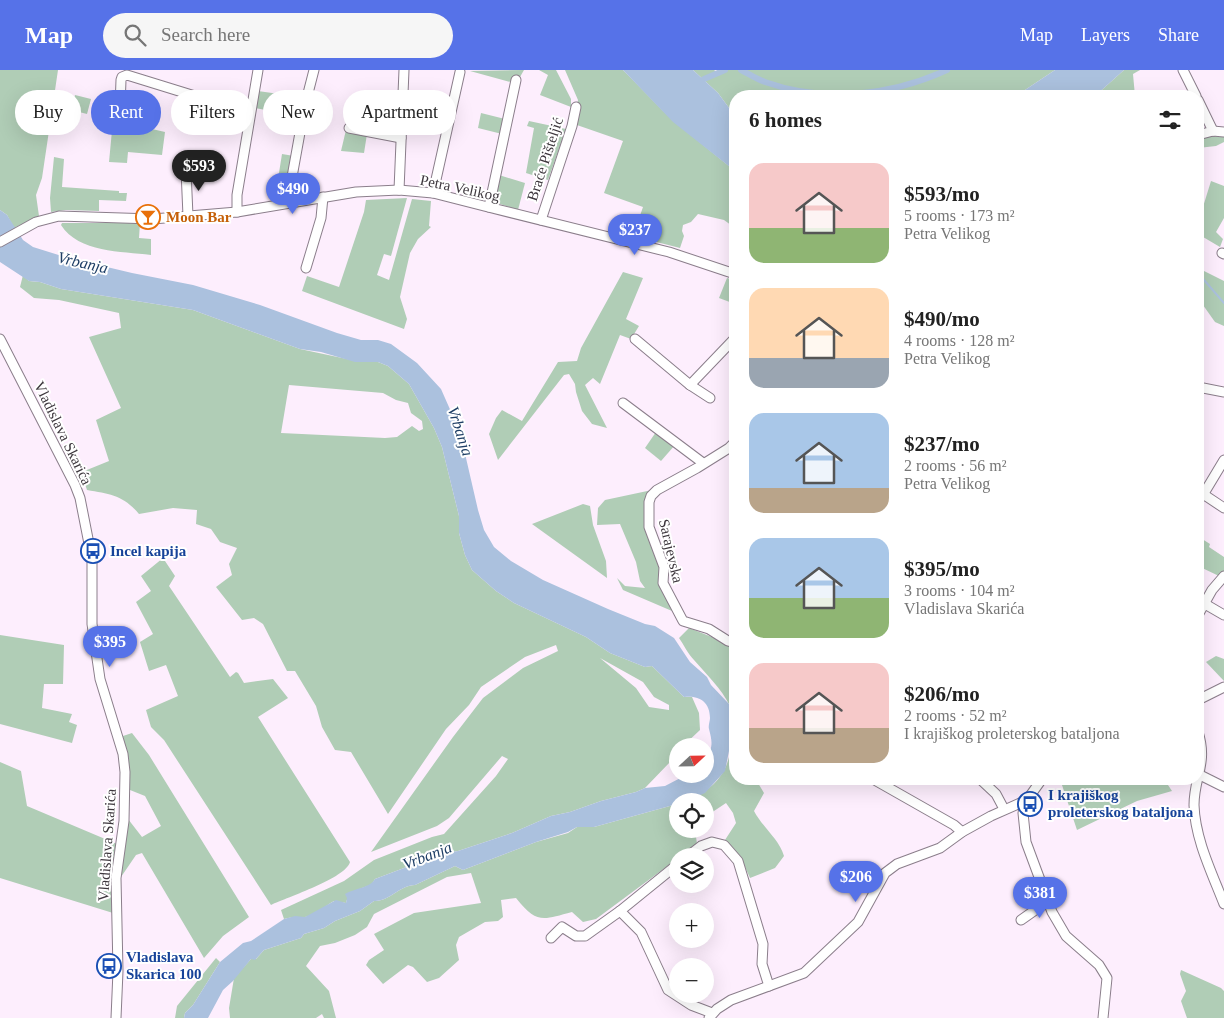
<!DOCTYPE html>
<html lang="en">
<head>
<meta charset="utf-8">
<style>
	:root { --surface:#fff; --page:#f6f6f6; --text:#222; --muted:#767676; --accent:#5672e8 }
	body { margin:0; font-family:Georgia,serif; background:var(--page); color:var(--text); height:100vh; display:flex; flex-direction:column; font-size:19px; white-space:nowrap }
	* { box-sizing:border-box; margin:0 }
	p { font-size:16px; color:var(--muted) }
	.icon { flex:none; width:28px; height:28px; fill:none; stroke:currentColor; stroke-width:2; stroke-linecap:round; stroke-linejoin:round }
	.map { position:relative; flex:1; overflow:hidden }
	.panel { position:absolute; left:729px; top:20px; width:475px; height:695px; display:flex; flex-direction:column; background:var(--surface); border-radius:20px; box-shadow:0 5px 20px #0002 }
	.panel>* { flex:none }
	.hud { position:absolute; left:15px; top:20px; width:475px; height:45px; display:flex; gap:10px }
	.needle { width:32px; rotate:68deg }
	.tools { position:absolute; left:669px; top:668px; display:grid; gap:10px }
	.tools a { display:grid; place-items:center; width:45px; height:45px; border-radius:50%; background:var(--surface); box-shadow:0 5px 20px #0002; font-size:25px }
	.price { position:absolute; translate:-50% -42px; padding:0 11px; border-radius:18px; background:var(--accent); color:#fff; font-size:16px; line-height:32px; filter:drop-shadow(0 1px 2px #0008) }
	.price::after { content:''; position:absolute; left:50%; top:30px; width:15px; height:11px; margin-left:-8px; background:inherit; clip-path:polygon(0 0,100% 0,50% 100%) }
	.price.current { background:#222; color:#fff }
	ul { padding:0; list-style:none }
	li { display:flex; align-items:center; gap:15px; height:125px; padding:0 20px }
	li span { display:grid; place-items:center; flex:none; width:140px; height:100px; border-radius:15px; color:#555 }
	li>.icon { margin-inline-start:auto }
	span .icon { width:60px; height:60px; fill:#fffc; stroke-width:1 }
	li b { font-size:21px }
	h2 { display:flex; justify-content:space-between; align-items:center; height:60px; padding:0 20px; font-size:21px }
	.pill { padding:0 18px; border-radius:22px; background:var(--surface); box-shadow:0 5px 20px #0002; font-size:18px; line-height:45px }
	.pill.current { background:var(--accent); color:#fff }
	header { display:flex; align-items:center; gap:30px; box-sizing:border-box; height:70px; padding:0 25px; background:var(--accent); color:#fff }
	header strong { font-size:24px }
	nav { display:flex; gap:28px; margin-inline-start:auto; font-size:18px }
	.search { width:350px; height:45px; background:var(--page); display:flex; align-items:center; gap:12px; box-sizing:border-box; padding:0 18px; border-radius:28px; color:var(--muted); font-size:19px }
	.map>svg:first-child { display:block }
	.green { fill:#b0cdb6; fill-rule:evenodd }
	.water { fill:#abc1de }
	.lines { fill:none; stroke-linecap:round; stroke-linejoin:round }
	.stream { stroke:#abc1de; stroke-width:2 }
	.canal { stroke:#abc1de; stroke-width:6 }
	.minor-casing { stroke:#8b7e8b; stroke-width:11 }
	.minor { stroke:#fff; stroke-width:9 }
	.labels { text-anchor:middle; stroke-width:4; stroke-linejoin:round; paint-order:stroke }
	.street-label { font-size:15px; fill:#3d373d; stroke:#fff }
	.food-label { font-size:15px; font-weight:bold; fill:#c56008; stroke:#fff; text-anchor:start }
	.transit-label { font-size:15px; font-weight:bold; fill:#164399; stroke:#fff; text-anchor:start }
	.water-label { font-size:16px; font-style:italic; fill:#1e3e65; stroke:#fff }
</style>
</head>
<body>
<header>
<strong>Map</strong>
<div class="search"><svg class="icon" aria-label="search" viewBox="0 0 24 24"><circle cx="10" cy="10" r="6"/><path d="M15 15l6 6"/></svg>Search here</div>
<nav><a>Map</a><a>Layers</a><a>Share</a></nav>
</header>
<div class="map">
<svg width="1224" height="948" viewBox="0 0 1224 948">
	<rect width="100%" height="100%" fill="#fdeefd"/>
	<!-- green -->
	<g class="green">
		<polygon points="0,0 58,0 42,108 36,125 39,146 14,158 7,145 0,140"/>
		<polygon points="524,0 520,7 516,5 514,13 470,1"/>
		<polygon points="539,0 556,0 571,29 571,37 540,25 548,5"/>
		<polygon points="565,0 623,0 671,49 735,101 735,158 724,150 698,144 691,152 683,155 682,161 684,166 680,178 633,166 643,137 604,123 623,71 574,54 578,30"/>
		<polygon points="693,0 714,0 720,4 724,0 1055,0 1016,26 735,26 735,46 718,23"/>
		<polygon points="1124,0 1140,0 1133,4 1135,26 1095,26"/>
		<polygon points="258,21 279,24 276,42 255,38"/>
		<polygon points="75,25 91,29 87,44 71,40"/>
		<polygon points="481,43 505,49 502,64 478,58"/>
		<polygon points="113,50 165,62 162,85 128,82 127,93 109,92"/>
		<polygon points="529,51 566,59 548,110 526,103 534,58 527,56"/>
		<polygon points="346,60 367,64 364,83 341,81"/>
		<polygon points="1211,63 1224,65 1224,72 1216,76 1198,78 1198,66"/>
		<polygon points="282,84 294,86 289,113 274,112 278,109"/>
		<polygon points="54,87 64,89 62,117 119,121 119,123 127,123 126,131 99,130 99,141 66,140 51,142 50,128"/>
		<polygon points="499,105 525,113 518,140 494,132"/>
		<polygon points="1211,111 1224,116 1224,148 1216,162 1223,169 1220,177 1198,164 1198,153"/>
		<polygon points="407,128 391,186 384,184 377,205 389,210 412,129 431,131 429,156 431,157 418,169 410,183 400,227 407,249 404,259 302,221 307,206 339,217 364,142 366,130"/>
		<path d="M62,153H140L139,168L151,169V185C121,181 79,183 61,155Z"/>
		<polygon points="1198,198 1224,211 1224,256 1215,252 1198,228"/>
		<polygon points="623,202 643,208 626,249 639,256 631,269 620,265 600,314 593,308 585,315 607,358 592,354 582,341 576,322 575,314 569,304 564,305 498,390 489,364 496,348 502,340 522,351 558,292 577,291 581,278"/>
		<path d="M23,205L29,211L40,212L61,219L193,240L300,279L361,292H378L388,296L409,314L434,358L442,377L459,446V463L465,485L472,500L496,521L514,533L586,567L610,583L645,597L652,596L684,627H692L699,643L700,660L683,676H678L677,682L671,691L645,718L636,722L601,731L570,742L551,746L512,763L458,781L441,784L375,809L372,814C362,819 349,820 346,833L334,831C325,836 314,846 305,847C297,847 292,847 284,849L281,840L344,811L374,790L432,767L444,764L496,706L508,689L502,686L449,748L437,756L371,782L453,667L483,628L523,598L558,581L556,575L525,587L481,617L469,635L446,659L388,744L351,682L335,680L322,657L316,636L295,601H287L263,554L254,548L242,550L216,517L232,505L229,494L237,478L220,472L211,459L196,454L197,440L173,438L139,444C123,425 110,424 87,420L85,414L77,404L109,391L96,350L121,338L89,267L121,258L119,243L59,230L34,228L20,217ZM289,315L383,323L396,330L408,333L411,343L422,351L423,359L419,361L412,356L397,367L385,368L281,363ZM600,588L643,612L654,627L669,635V640L649,637L636,618Z"/>
		<polygon points="727,208 735,210 735,234 719,228"/>
		<polygon points="656,362 675,375 661,391 645,378"/>
		<polygon points="652,420 647,428 660,499 660,516 672,541 623,520 617,508 625,516 645,518 640,511 636,492 620,454 597,455 598,438 605,430"/>
		<polygon points="583,434 590,436 593,455 606,491 607,508 532,454"/>
		<polygon points="1198,463 1201,465 1199,467 1210,474 1209,477 1224,487 1224,501 1219,506 1198,496"/>
		<path d="M163,488L175,506L169,516L230,607L236,602L238,603L244,613L273,609L288,628L258,647L350,792C346,808 288,827 271,835L164,670L151,657L146,640L178,626L166,595L149,601L140,572L153,564L136,532L151,521L141,506Z"/>
		<path d="M689,558L735,576V709H759L758,713L764,723L754,741C763,758 779,769 784,786L775,798L750,808L740,786L725,770L736,753L733,743L726,733L705,747V731H686C721,716 732,697 732,659C732,651 733,643 730,636C721,618 707,605 694,590C688,584 684,575 679,568Z"/>
		<polygon points="0,565 64,575 63,614 44,614 42,638 72,644 69,652 77,655 72,673 0,654"/>
		<polygon points="1216,586 1224,589 1224,611 1206,592"/>
		<polygon points="132,663 149,685 249,847 223,866 204,888 142,783 136,785 121,807 128,749 142,767 161,756 145,726 130,720 123,666"/>
		<polygon points="0,692 21,701 27,736 117,774 112,803 113,843 0,808"/>
		<polygon points="1060,709 1164,709 1172,721 1137,731 1077,760"/>
		<path d="M677,734L678,759H695L697,774L681,786H678L677,789L596,849L583,852L572,842C542,850 537,854 516,828L501,830L503,847L498,851L485,852L459,867L456,875L459,890L439,908L427,912L413,897L408,895L383,914L366,895L369,890L384,880L374,864L414,843L481,833L471,803L447,807L374,844L367,857L355,865L335,873L320,876L306,896L329,921L336,948H324L322,944L316,948H230L229,938L234,908L251,889H256L264,880L301,868L304,864L324,858L335,851L360,841L374,831C389,832 400,815 415,815L455,796L463,800L536,772L568,763L577,757H594Z"/>
		<polygon points="216,888 220,892 193,935 185,943 184,948 175,948 177,936"/>
		<polygon points="1181,900 1221,918 1224,921 1224,948 1187,948 1181,931 1186,921 1180,904"/>
	</g>
	<!-- water -->
	<g class="water">
		<polygon points="623,0 693,0 718,23 735,46 735,101 673,52"/>
		<polygon points="1055,0 1124,0 1095,26 1016,26"/>
		<path d="M0,140L7,145L23,170L33,177L65,187L132,203L193,215L260,235L337,263L361,270H378L391,274L417,293L441,319L460,362L478,440L484,460L494,477L511,491L543,510L608,539L645,554L655,556L674,568L690,592L707,607L711,615L729,634L732,642L733,661L725,701L705,723L686,731H678L677,734L594,757H577L568,762L536,772L463,800L455,796L415,815C400,815 389,832 374,831L360,841L335,851L324,858L304,864L301,868L264,880L255,890L251,889L233,911L223,920L208,948H184L185,943L193,935L220,892L243,873L251,871L284,849L295,846L305,847L336,830L346,833L347,828L345,824C355,818 370,818 375,809L441,784L458,781L512,763L551,746L570,742L601,731L636,722L645,718L665,716L688,704H705V688C714,678 712,671 709,659C708,656 710,651 710,648C710,631 698,625 684,627L652,596L645,597L610,583L586,567L514,533L496,521L472,500L465,485L459,463V446L442,377L434,358L409,314L388,296L378,292H355L321,282L300,279L193,240L61,219L40,212L29,211L0,192Z"/>
	</g>
	<g class="lines">
		<!-- stream -->
		<polyline class="stream" points="1198,203 1224,233"/>
		<!-- canal -->
		<g class="canal">
			<path d="M741,0C749,4 756,9 765,12C824,33 890,26 947,0"/>
			<polyline points="704,9 725,0"/>
		</g>
		<defs>
			<g id="minor">
				<polyline points="1183,0 1196,26"/>
				<polyline points="1198,30 1213,61"/>
				<polyline points="120,37 121,10 122,7 127,5 250,43"/>
				<polyline points="349,58 401,68"/>
				<polyline points="1198,65 1213,61 1224,62"/>
				<polyline points="186,100 188,146"/>
				<polyline points="399,120 404,0"/>
				<polyline points="433,123 460,2"/>
				<polyline points="291,134 290,118 305,35 314,0"/>
				<polyline points="489,137 516,10"/>
				<polyline points="237,142 237,125 258,0"/>
				<polyline points="541,150 572,56 576,37"/>
				<polyline points="0,172 36,152 59,146 153,149 237,142 356,122 399,120 433,123 484,136 669,182 735,204"/>
				<polyline points="1222,183 1224,184"/>
				<polyline points="306,198 321,148 323,127"/>
				<polyline points="0,269 75,415 80,428 92,489 92,554 100,609 123,684 125,702 124,751 116,808 118,901 116,948"/>
				<polyline points="635,269 690,315 735,268"/>
				<polyline points="690,315 710,328"/>
				<polyline points="1198,317 1224,322"/>
				<polyline points="623,333 703,393"/>
				<polyline points="735,372 729,378 697,398 657,420 651,426 649,432 649,457 664,497 663,513 683,551 709,559 728,571 735,573"/>
				<polyline points="1203,425 1224,390"/>
				<polyline points="1198,426 1206,426 1224,438"/>
				<polyline points="1205,534 1224,545"/>
				<polyline points="1198,545 1212,520 1224,506"/>
				<polyline points="1198,630 1224,617"/>
				<path d="M1198,662C1208,693 1194,707 1194,735C1195,769 1212,803 1224,834"/>
				<polyline points="1200,705 1224,717"/>
				<polyline points="873,709 954,755 962,762"/>
				<polyline points="980,709 996,724 1004,739"/>
				<polyline points="1027,730 1023,743 1026,772 1052,842 1066,866 1099,895 1107,908 1103,948"/>
				<polyline points="688,786 701,776 712,772 724,775 738,791 763,874 762,894 769,916"/>
				<polyline points="620,841 641,862 668,920 691,935 712,943"/>
				<polyline points="1021,850 1048,831"/>
				<polyline points="551,868 562,857 576,866 585,866 620,841 678,794"/>
				<polyline points="709,948 717,939 731,930 804,903 858,852 885,803 897,794 940,778 962,762 991,746 1027,730 1042,709"/>
			</g>
		</defs>
		<!-- minor casing -->
		<use href="#minor" class="minor-casing"/>
		<!-- minor -->
		<use href="#minor" class="minor"/>
	</g>
	<!-- icons -->
	<defs>
		<symbol id="bar-ring" viewBox="-11 -11 22 22"><circle r="9.5" fill="#fff" stroke="#e8710a" stroke-width="1.5"/><path d="M-6-5H6L.8 .8V4.5H3.5V6h-7V4.5H-.8V.8Z" fill="#e8710a"/></symbol>
		<symbol id="bus-ring" viewBox="-11 -11 22 22"><circle r="9.5" fill="#fff" stroke="#1a4fb4" stroke-width="1.5"/><path d="M-5-6H5V4H4V6H2V4H-2V6H-4V4H-5ZM-3.5-4V0h7V-4ZM-3.5 1.2v1.5H-2V1.2ZM2 1.2v1.5H3.5V1.2Z" fill="#1a4fb4"/></symbol>
	</defs>
	<g fill-rule="evenodd">
		<use href="#bar-ring" x="134" y="133" width="28" height="28"/>
		<use href="#bus-ring" x="79" y="467" width="28" height="28"/>
		<use href="#bus-ring" x="1016" y="720" width="28" height="28"/>
		<use href="#bus-ring" x="95" y="882" width="28" height="28"/>
	</g>
	<g class="labels">
		<!-- street labels -->
		<g class="street-label">
			<text transform="translate(545 89) rotate(-72)" y="5">Braće Pišteljić</text>
			<text transform="translate(460 118) rotate(12)" y="5">Petra Velikog</text>
			<text transform="translate(63 363) rotate(64)" y="5">Vladislava Skarića</text>
			<text transform="translate(671 481) rotate(77)" y="5">Sarajevska</text>
			<text transform="translate(107 775) rotate(-86)" y="5">Vladislava Skarića</text>
		</g>
		<!-- food labels -->
		<g class="food-label">
			<text x="166" y="152">Moon Bar</text>
		</g>
		<!-- transit labels -->
		<g class="transit-label">
			<text x="110" y="486">Incel kapija</text>
			<text x="1048" y="730">I krajiškog<tspan x="1048" dy="17">proleterskog bataljona</tspan></text>
			<text x="126" y="892">Vladislava<tspan x="126" dy="17">Skarica 100</tspan></text>
		</g>
		<!-- water labels -->
		<g class="water-label">
			<text transform="translate(83 192) rotate(13)" y="6">Vrbanja</text>
			<text transform="translate(461 361) rotate(72)" y="6">Vrbanja</text>
			<text transform="translate(427 785) rotate(-21)" y="6">Vrbanja</text>
		</g>
	</g>
</svg>
<div class="tools">
<a><svg class="needle" viewBox="-14 -14 28 28"><path d="M0-13l5 13h-10z" fill="#e53935"/><path d="M0 13l5-13h-10z" fill="#767676"/></svg></a>
<a><svg class="icon" aria-label="locate" viewBox="0 0 24 24"><circle cx="12" cy="12" r="6"/><path d="M12 2v4M12 18v4M2 12h4M18 12h4"/></svg></a>
<a><svg class="icon" aria-label="layers" viewBox="0 0 24 24"><path d="M12 4l9 5-9 5-9-5zM3 14l9 5 9-5"/></svg></a>
<a>+</a>
<a>−</a>
</div>
<b class="price current" style="left:199px;top:122px">$593</b>
<b class="price" style="left:293px;top:145px">$490</b>
<b class="price" style="left:635px;top:186px">$237</b>
<b class="price" style="left:110px;top:598px">$395</b>
<b class="price" style="left:856px;top:833px">$206</b>
<b class="price" style="left:1040px;top:849px">$381</b>
<div class="hud">
<a class="pill">Buy</a>
<a class="pill current">Rent</a>
<a class="pill">Filters</a>
<a class="pill">New</a>
<a class="pill">Apartment</a>
</div>
<section class="panel">
<h2>6 homes<svg class="icon" aria-label="filters" viewBox="0 0 24 24"><path d="M4 7h16M4 17h16"/><circle cx="9" cy="7" r="2"/><circle cx="15" cy="17" r="2"/></svg></h2>
<ul>
<li><span style="background:linear-gradient(#f6c9c9 65%,#8fb573 0)"><svg class="icon" aria-label="home" viewBox="0 0 24 24"><path d="M3 11l9-7 9 7M6 9v11h12V9"/></svg></span><div><b>$593/mo</b><p>5 rooms · 173 m²</p><p>Petra Velikog</p></div></li>
<li><span style="background:linear-gradient(#ffd9b3 70%,#9aa5b1 0)"><svg class="icon" aria-label="home" viewBox="0 0 24 24"><path d="M3 11l9-7 9 7M6 9v11h12V9"/></svg></span><div><b>$490/mo</b><p>4 rooms · 128 m²</p><p>Petra Velikog</p></div></li>
<li><span style="background:linear-gradient(#a9c7e8 75%,#b9a48a 0)"><svg class="icon" aria-label="home" viewBox="0 0 24 24"><path d="M3 11l9-7 9 7M6 9v11h12V9"/></svg></span><div><b>$237/mo</b><p>2 rooms · 56 m²</p><p>Petra Velikog</p></div></li>
<li><span style="background:linear-gradient(#a9c7e8 60%,#8fb573 0)"><svg class="icon" aria-label="home" viewBox="0 0 24 24"><path d="M3 11l9-7 9 7M6 9v11h12V9"/></svg></span><div><b>$395/mo</b><p>3 rooms · 104 m²</p><p>Vladislava Skarića</p></div></li>
<li><span style="background:linear-gradient(#f6c9c9 65%,#b9a48a 0)"><svg class="icon" aria-label="home" viewBox="0 0 24 24"><path d="M3 11l9-7 9 7M6 9v11h12V9"/></svg></span><div><b>$206/mo</b><p>2 rooms · 52 m²</p><p>I krajiškog proleterskog bataljona</p></div></li>
</ul>
</section>
</div>
</body>
</html>
